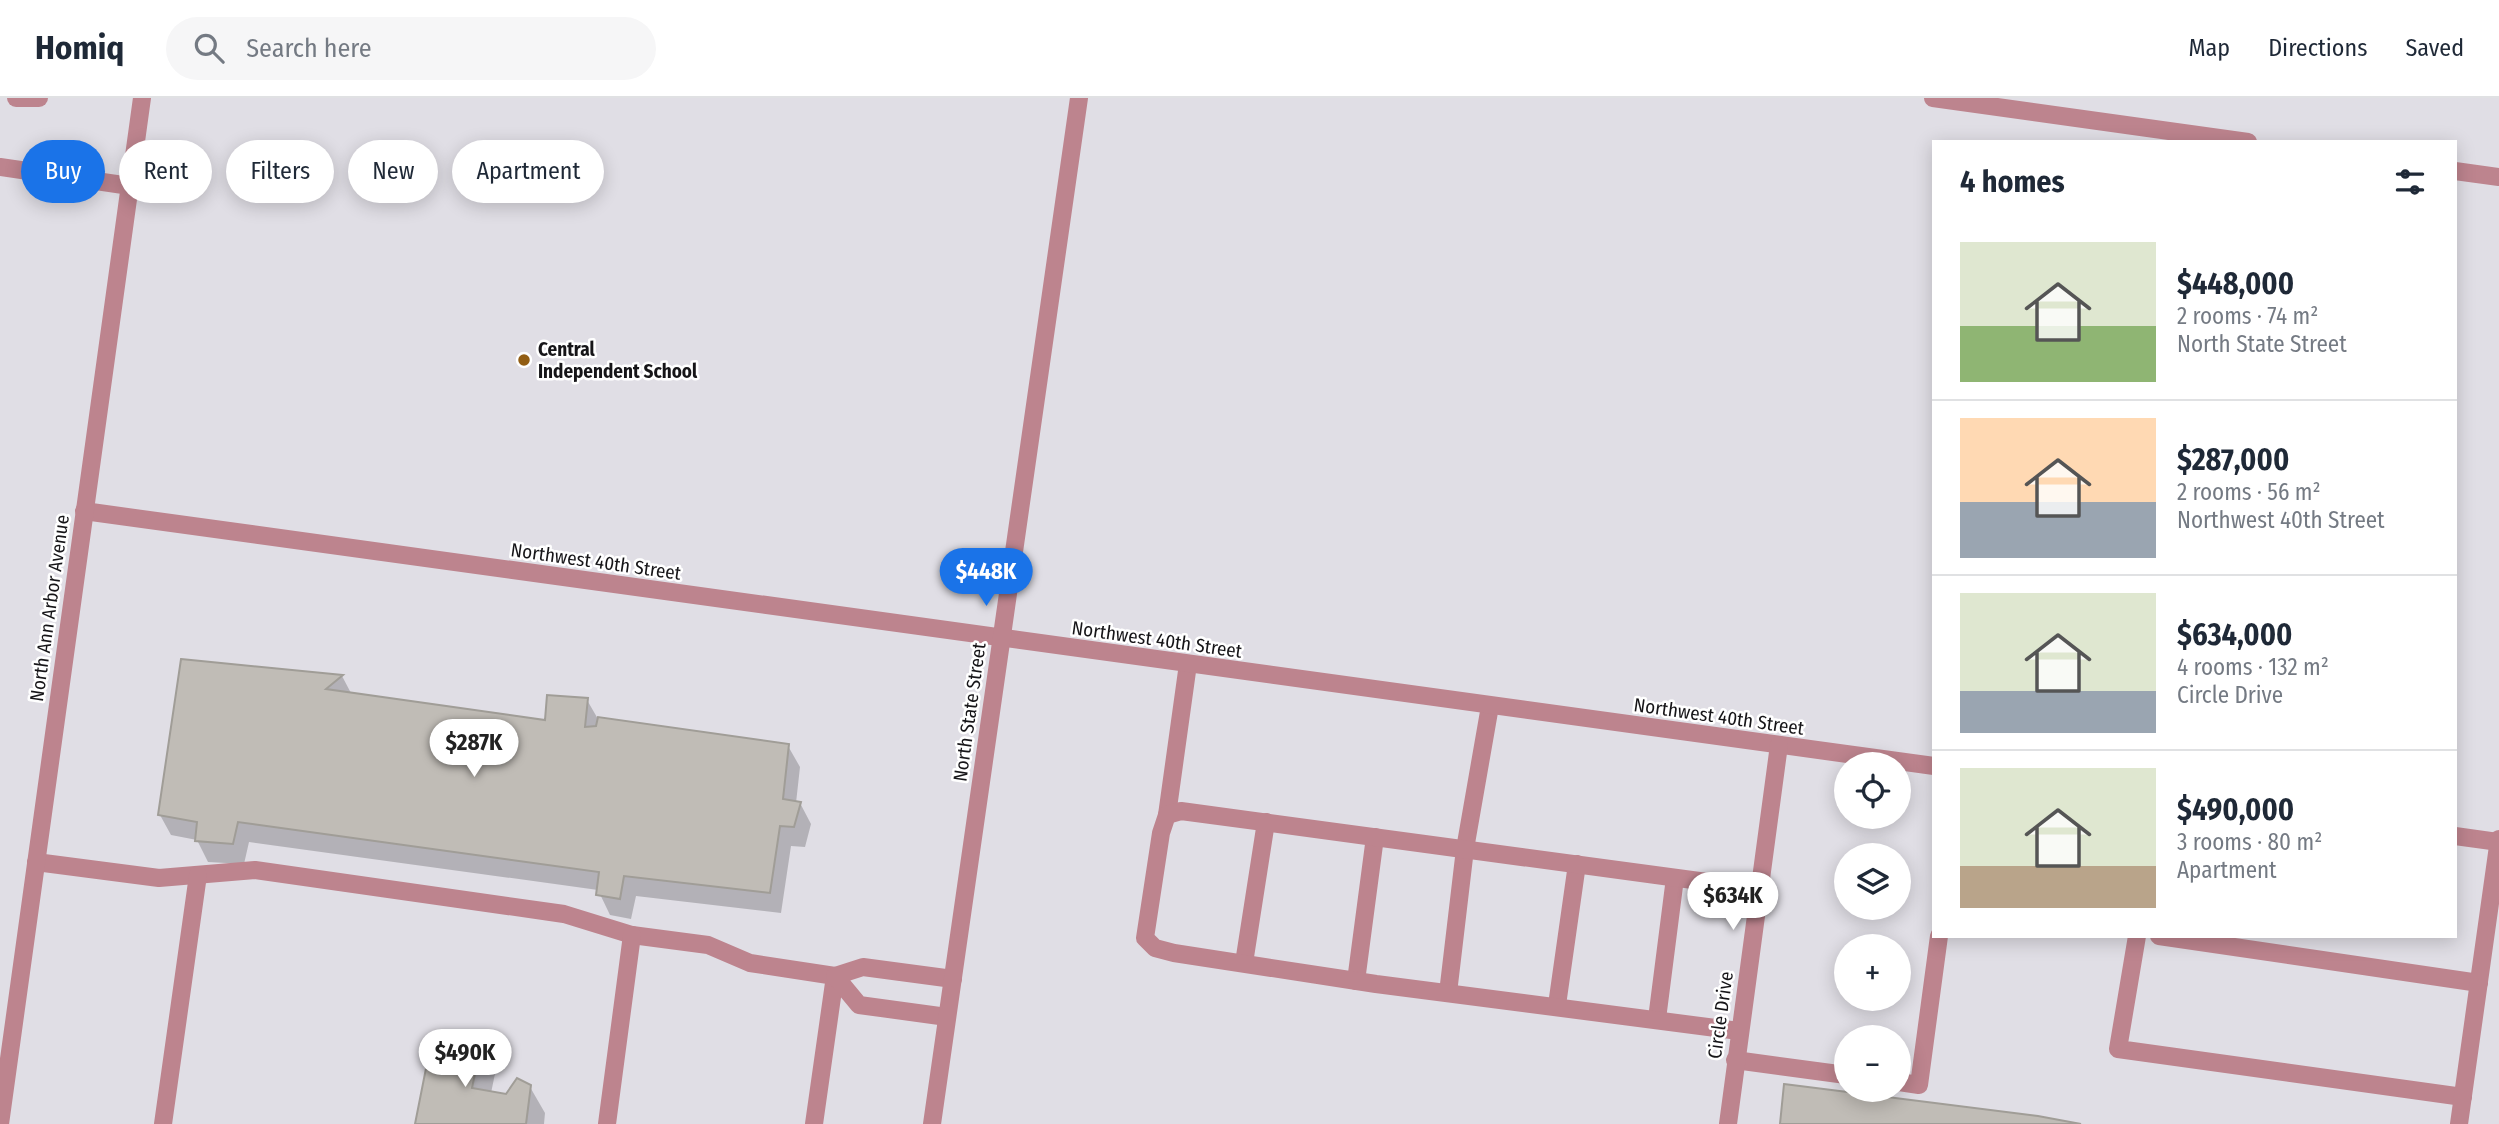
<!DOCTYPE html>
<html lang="en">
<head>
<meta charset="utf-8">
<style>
	:root { --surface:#fff; --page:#f6f6f7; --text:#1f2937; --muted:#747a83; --line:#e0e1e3; --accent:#1a73e8 }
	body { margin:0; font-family:"Fira Sans Condensed",sans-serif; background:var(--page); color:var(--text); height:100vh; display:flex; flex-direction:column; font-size:26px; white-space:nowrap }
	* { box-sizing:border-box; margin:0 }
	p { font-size:23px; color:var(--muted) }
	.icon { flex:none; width:38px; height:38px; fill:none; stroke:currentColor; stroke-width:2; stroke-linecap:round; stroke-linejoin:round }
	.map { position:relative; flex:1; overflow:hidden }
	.side { position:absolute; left:1932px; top:42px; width:525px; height:798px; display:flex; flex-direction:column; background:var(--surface); border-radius:0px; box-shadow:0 4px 18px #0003 }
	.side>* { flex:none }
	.banner { position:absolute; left:21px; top:42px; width:665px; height:63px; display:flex; gap:14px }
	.tools { position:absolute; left:1834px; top:654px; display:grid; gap:14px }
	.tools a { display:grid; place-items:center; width:77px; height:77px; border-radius:50%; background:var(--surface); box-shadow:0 4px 18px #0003; font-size:35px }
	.price { position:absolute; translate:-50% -60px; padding:0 16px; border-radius:24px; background:#fff; color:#222; font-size:23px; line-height:46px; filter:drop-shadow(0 2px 4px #0008) }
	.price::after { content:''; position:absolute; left:50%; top:42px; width:21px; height:16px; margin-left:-10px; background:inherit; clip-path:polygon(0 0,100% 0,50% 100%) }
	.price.selected { background:var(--accent); color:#fff }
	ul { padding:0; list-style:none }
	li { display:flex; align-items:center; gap:21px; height:175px; padding:0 28px }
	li+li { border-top:2px solid var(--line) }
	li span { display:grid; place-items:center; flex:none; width:196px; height:140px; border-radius:0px; color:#555 }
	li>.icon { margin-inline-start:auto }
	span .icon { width:84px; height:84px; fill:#fffc; stroke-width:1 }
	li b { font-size:30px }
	h2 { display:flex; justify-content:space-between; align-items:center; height:84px; padding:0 28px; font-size:30px }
	.pill { padding:0 24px; border-radius:32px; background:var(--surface); box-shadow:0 4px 18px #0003; font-size:24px; line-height:63px }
	.pill.selected { background:var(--accent); color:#fff }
	header { display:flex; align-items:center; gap:42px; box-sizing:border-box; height:98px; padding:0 35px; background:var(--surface); border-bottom:2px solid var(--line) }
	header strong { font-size:33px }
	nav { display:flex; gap:38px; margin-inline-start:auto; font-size:24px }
	.search { width:490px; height:63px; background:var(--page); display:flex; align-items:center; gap:18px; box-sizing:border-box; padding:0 24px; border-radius:38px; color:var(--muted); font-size:26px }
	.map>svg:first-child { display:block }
	.shadow { fill:#0003 }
	.building { fill:#c0bcb6; stroke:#a09d97; stroke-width:2 }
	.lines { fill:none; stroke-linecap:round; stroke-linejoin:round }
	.service { stroke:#bd848e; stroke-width:18 }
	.minor { stroke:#bd848e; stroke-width:18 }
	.tertiary { stroke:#bd848e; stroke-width:18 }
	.poi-dot { fill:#925d13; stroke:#fff; stroke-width:2.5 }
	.labels { text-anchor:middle; stroke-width:5; stroke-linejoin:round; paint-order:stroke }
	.poi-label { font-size:19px; font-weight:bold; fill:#161518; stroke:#fff; text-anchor:start }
	.street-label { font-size:19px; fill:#161518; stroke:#fff }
</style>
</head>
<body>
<header>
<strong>Homiq</strong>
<div class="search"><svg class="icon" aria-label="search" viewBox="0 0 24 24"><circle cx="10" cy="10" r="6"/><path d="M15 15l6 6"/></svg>Search here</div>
<nav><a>Map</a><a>Directions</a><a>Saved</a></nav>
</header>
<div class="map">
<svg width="2499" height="1026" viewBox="0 0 2499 1026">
	<rect width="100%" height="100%" fill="#e0dee5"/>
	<!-- shadow -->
	<g class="shadow">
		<polygon points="183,563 342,578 352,597 546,624 587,602 598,621 788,648 800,669 796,705 800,705 811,726 805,749 791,748 781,815 636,798 631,821 610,817 598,792 249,744 244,766 208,764 197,742 171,737 160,717"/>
		<polygon points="481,945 496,971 491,995 507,998 530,989 545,1015 544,1026 417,1026"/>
	</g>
	<!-- building -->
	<g class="building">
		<polygon points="181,561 343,577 326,591 545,622 547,597 588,600 585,629 596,628 598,619 789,646 783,701 801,704 794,729 780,728 770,795 624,778 620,801 596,797 599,774 238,724 233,746 195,743 197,724 158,717"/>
		<polygon points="433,935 482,943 472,990 506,996 517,980 531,987 526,1026 415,1026"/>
		<polygon points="1784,986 2038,1018 2081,1026 1780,1026"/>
	</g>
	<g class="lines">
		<!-- service -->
		<g class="service">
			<polyline points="16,0 39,0"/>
			<polyline points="0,69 130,88"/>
			<polyline points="1167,717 1188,566"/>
			<polyline points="36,764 159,780 255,772 564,816 632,837 708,847 750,865 835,878 814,1026"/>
			<polyline points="2137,838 2118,951 2463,999"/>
			<polyline points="2159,838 2479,885"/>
			<polyline points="1244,865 1266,724"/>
			<polyline points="1356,883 1375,739"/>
			<polyline points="1448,895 1465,751 1490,608"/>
			<polyline points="1557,907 1577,766"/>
			<polyline points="947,919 859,907 835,878 863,869 953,881"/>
			<polyline points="1657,921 1675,780"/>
			<polyline points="1739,933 1376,886 1174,855 1155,850 1145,840 1161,735 1167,717 1181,713 1759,791"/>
			<polyline points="1735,962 1846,977"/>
			<polyline points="1899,984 1919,987 1939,838"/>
			<polyline points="163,1026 198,777"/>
			<polyline points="607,1026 632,837"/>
		</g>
		<!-- minor -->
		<g class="minor">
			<polyline points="1933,0 2248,44"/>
			<polyline points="2455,73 2499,79"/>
			<polyline points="84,413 1934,668"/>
			<polyline points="2455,738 2499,744"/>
			<polyline points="932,1026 1079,0"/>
			<polyline points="1728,1026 1779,647"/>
			<polyline points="2459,1026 2499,741"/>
		</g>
		<!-- tertiary -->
		<polyline class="tertiary" points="0,1026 142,0"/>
	</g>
	<!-- markers -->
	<circle class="poi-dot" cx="524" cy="262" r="7"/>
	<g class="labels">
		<!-- poi labels -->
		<g class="poi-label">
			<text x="538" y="258">Central<tspan x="538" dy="22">Independent School</tspan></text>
		</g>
		<!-- street labels -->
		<g class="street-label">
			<text transform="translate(596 463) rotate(8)" y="7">Northwest 40th Street</text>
			<text transform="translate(49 510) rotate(-82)" y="7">North Ann Arbor Avenue</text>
			<text transform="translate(1157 541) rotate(8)" y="7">Northwest 40th Street</text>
			<text transform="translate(969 614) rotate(-82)" y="7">North State Street</text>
			<text transform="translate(1719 618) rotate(8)" y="7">Northwest 40th Street</text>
			<text transform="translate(1720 917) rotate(-82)" y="7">Circle Drive</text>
		</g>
	</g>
</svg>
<div class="tools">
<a><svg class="icon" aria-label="locate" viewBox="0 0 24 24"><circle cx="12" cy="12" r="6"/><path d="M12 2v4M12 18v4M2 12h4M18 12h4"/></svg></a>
<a><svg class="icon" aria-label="layers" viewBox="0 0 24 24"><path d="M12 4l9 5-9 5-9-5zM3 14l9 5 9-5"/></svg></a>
<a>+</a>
<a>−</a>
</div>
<b class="price selected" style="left:986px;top:510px">$448K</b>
<b class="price" style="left:474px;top:681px">$287K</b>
<b class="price" style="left:1733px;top:834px">$634K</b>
<b class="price" style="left:465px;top:991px">$490K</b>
<div class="banner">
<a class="pill selected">Buy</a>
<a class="pill">Rent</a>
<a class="pill">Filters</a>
<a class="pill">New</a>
<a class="pill">Apartment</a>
</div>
<section class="side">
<h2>4 homes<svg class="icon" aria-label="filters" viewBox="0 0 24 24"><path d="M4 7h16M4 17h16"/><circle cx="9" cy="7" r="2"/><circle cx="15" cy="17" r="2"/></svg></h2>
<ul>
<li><span style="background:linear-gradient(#dfe7d0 60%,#8fb573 0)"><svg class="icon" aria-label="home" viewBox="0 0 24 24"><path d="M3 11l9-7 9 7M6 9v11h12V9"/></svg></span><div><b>$448,000</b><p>2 rooms · 74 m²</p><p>North State Street</p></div></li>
<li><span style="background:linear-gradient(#ffd9b3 60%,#9aa5b1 0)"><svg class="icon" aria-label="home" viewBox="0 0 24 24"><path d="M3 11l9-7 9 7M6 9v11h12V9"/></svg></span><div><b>$287,000</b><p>2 rooms · 56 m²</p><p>Northwest 40th Street</p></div></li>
<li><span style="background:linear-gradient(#dfe7d0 70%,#9aa5b1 0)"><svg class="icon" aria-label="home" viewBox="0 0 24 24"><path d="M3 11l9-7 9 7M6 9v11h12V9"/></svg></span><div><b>$634,000</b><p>4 rooms · 132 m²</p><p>Circle Drive</p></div></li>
<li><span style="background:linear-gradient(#dfe7d0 70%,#b9a48a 0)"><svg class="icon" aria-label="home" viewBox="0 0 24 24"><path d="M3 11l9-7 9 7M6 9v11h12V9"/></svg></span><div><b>$490,000</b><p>3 rooms · 80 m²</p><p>Apartment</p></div></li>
</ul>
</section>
</div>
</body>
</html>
